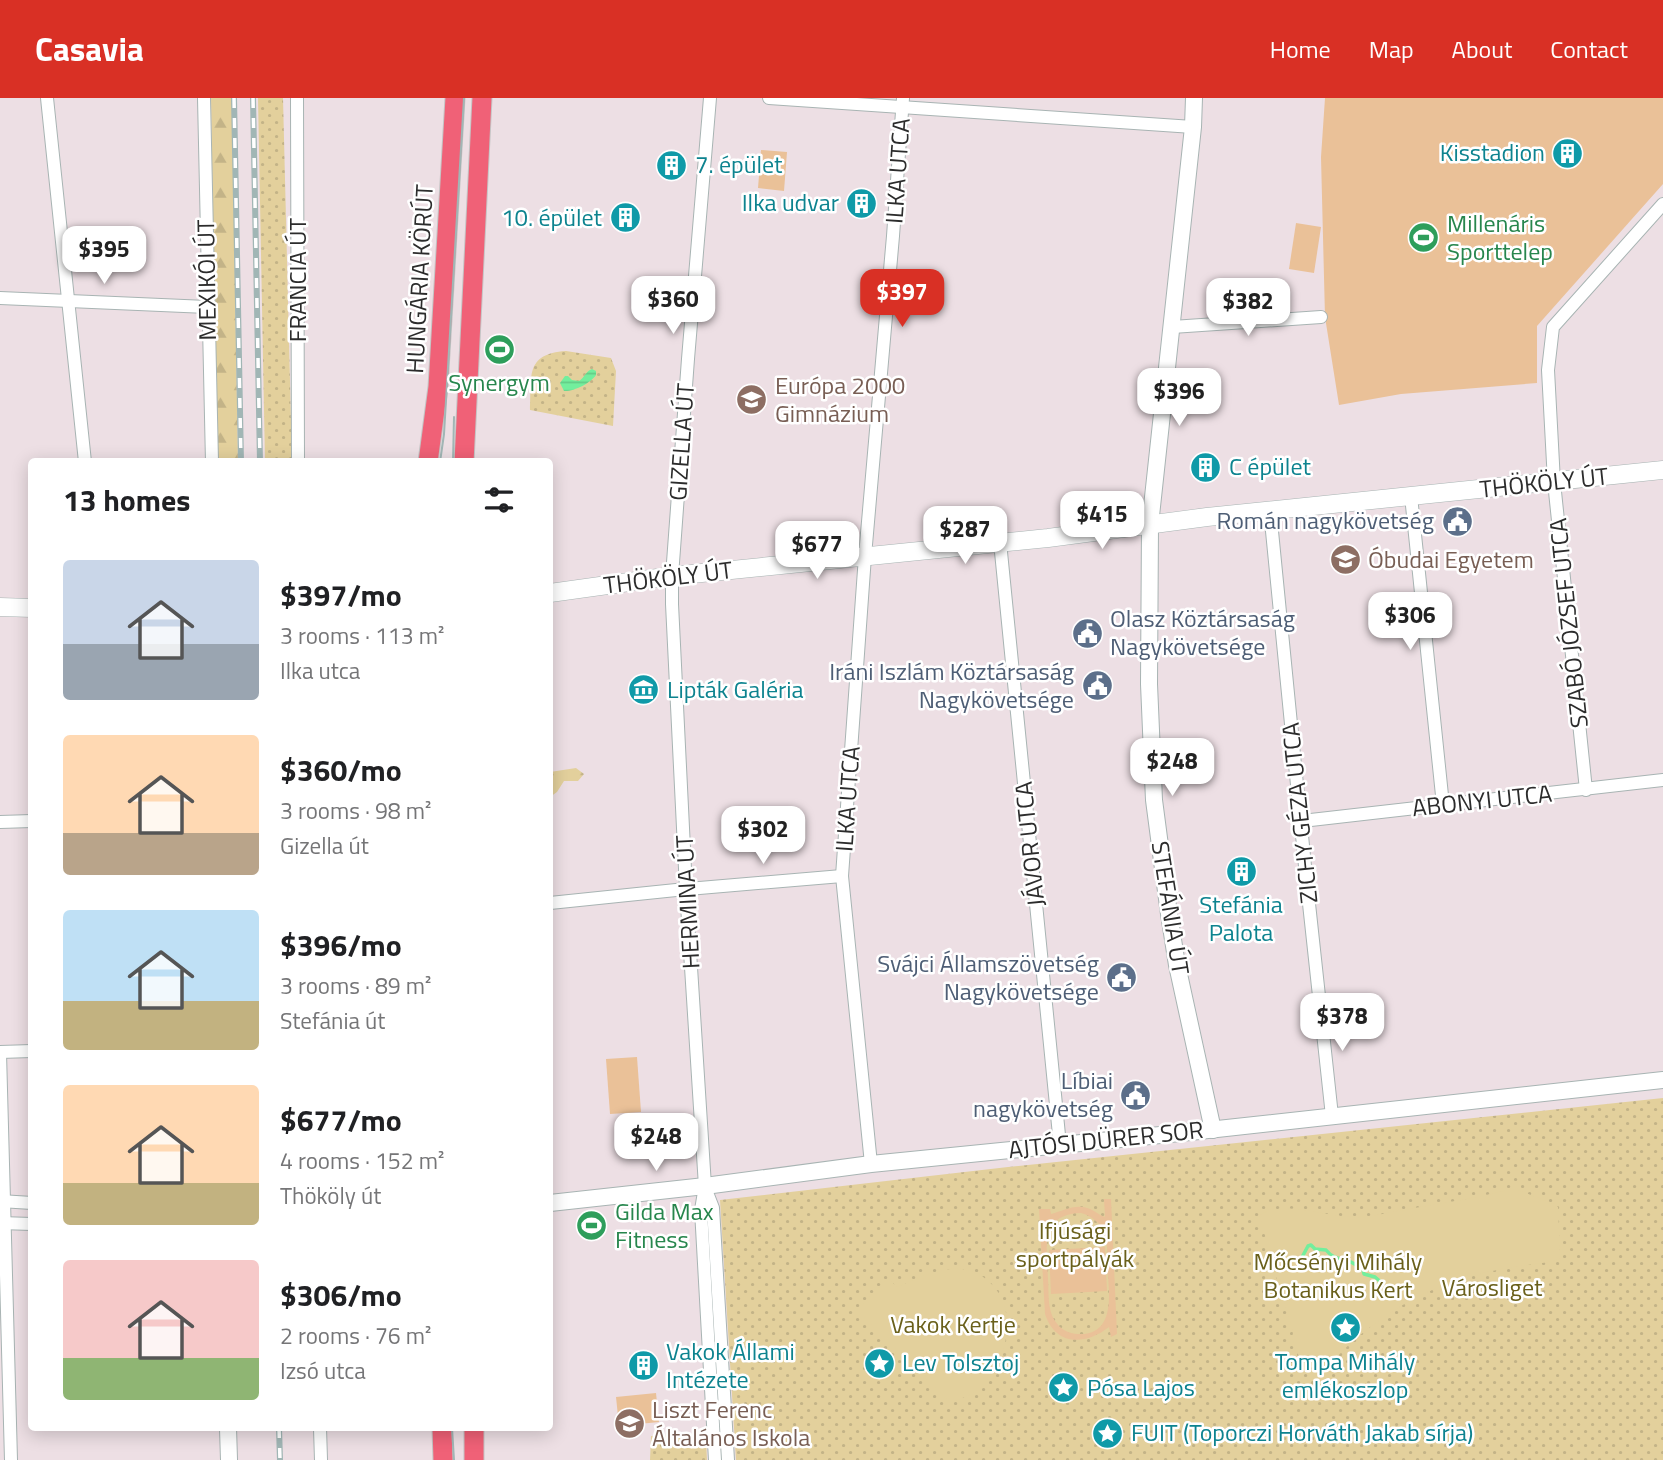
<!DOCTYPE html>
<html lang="en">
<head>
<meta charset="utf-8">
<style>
	:root { --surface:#fff; --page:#f2f2f2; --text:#202124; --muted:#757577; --accent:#d93025 }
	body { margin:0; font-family:"Titillium Web",sans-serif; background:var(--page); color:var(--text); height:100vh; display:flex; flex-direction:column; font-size:26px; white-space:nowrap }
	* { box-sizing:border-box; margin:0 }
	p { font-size:23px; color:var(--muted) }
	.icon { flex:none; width:38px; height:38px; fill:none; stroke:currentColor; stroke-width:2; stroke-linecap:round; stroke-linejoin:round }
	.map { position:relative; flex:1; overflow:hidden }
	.panel { position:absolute; left:28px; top:360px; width:525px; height:973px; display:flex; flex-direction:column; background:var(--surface); border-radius:7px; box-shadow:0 4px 18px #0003 }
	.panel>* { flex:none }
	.price { position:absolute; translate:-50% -60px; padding:0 16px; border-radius:14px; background:#fff; color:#222; font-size:23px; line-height:46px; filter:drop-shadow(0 2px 4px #0008) }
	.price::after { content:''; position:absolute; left:50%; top:42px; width:21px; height:16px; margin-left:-10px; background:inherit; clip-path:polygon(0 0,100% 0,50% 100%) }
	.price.selected { background:var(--accent); color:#fff }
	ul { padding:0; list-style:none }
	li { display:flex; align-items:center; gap:21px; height:175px; padding:0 35px }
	li span { display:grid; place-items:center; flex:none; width:196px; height:140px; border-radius:7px; color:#555 }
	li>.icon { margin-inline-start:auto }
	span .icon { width:84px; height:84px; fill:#fffc; stroke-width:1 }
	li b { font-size:30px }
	h2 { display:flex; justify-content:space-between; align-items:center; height:84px; padding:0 35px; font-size:30px }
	header { display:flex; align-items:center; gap:42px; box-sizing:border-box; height:98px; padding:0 35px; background:var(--accent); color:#fff }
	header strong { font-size:33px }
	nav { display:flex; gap:38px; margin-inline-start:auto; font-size:24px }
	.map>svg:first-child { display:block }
	.grass { fill:url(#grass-dots) }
	.forest { fill:url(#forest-firs) }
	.garden { fill:#e3d09c }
	.pitch { fill:#eac198; fill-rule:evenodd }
	.water { fill:url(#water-rules) }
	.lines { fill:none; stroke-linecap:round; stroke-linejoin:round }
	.stream { stroke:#73ee9d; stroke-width:3.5 }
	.minor-casing { stroke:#a8b4b3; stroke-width:14 }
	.tertiary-casing { stroke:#a8b4b3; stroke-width:18 }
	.secondary-casing { stroke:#a8b4b3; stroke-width:19 }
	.primary-casing { stroke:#c4c4c4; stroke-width:21 }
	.minor { stroke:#fff; stroke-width:12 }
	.tertiary { stroke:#fff; stroke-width:16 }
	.secondary { stroke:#fff; stroke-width:18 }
	.primary { stroke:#f06177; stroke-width:19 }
	.tram { stroke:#a1b6b5; stroke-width:2 }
	.rail-casing { stroke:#a1b6b5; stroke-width:6 }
	.rail { stroke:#fff; stroke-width:3.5; stroke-dasharray:10; stroke-linecap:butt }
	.labels { text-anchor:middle; stroke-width:5; stroke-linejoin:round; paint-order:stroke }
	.culture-label { font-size:24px; fill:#0d838f; stroke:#fff; text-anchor:start }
	.street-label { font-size:24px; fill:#2c2c2c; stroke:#fff }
	.leisure-label { font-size:24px; fill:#27864d; stroke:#fff; text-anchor:start }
	.education-label { font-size:24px; fill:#785e54; stroke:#fff; text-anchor:start }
	.service-label { font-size:24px; fill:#4e5e75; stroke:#fff; text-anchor:end }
	.park-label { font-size:24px; fill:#6a601b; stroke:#fff }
</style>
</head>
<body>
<header>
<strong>Casavia</strong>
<nav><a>Home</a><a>Map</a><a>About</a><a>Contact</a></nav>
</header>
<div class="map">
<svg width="1663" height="1362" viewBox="0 0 1663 1362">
	<defs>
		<pattern id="grass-dots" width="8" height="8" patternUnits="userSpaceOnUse" patternTransform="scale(1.75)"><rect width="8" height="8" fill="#e3d09c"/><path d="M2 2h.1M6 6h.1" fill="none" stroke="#c3b387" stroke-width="1.8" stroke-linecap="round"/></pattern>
		<pattern id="forest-firs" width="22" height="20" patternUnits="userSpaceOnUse" patternTransform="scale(1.75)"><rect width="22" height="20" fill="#e3d09c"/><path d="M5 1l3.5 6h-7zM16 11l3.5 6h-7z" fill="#c3b387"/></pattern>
		<pattern id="water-rules" width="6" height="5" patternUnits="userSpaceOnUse" patternTransform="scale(1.75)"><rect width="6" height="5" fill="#73ee9d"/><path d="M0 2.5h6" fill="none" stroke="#64cc87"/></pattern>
	</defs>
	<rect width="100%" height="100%" fill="#eddfe4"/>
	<!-- grass -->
	<g class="grass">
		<polygon points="258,0 283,0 292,364 265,364"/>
		<path d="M566,253L611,260L616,273L613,328L530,312C532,279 524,256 566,253Z"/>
		<polygon points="1663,1000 1663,1362 736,1362 720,1102 1008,1069"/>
		<polygon points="699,1337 700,1342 706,1342 707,1362 650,1362 651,1338"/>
	</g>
	<!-- forest -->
	<g class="forest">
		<polygon points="211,0 232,0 238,364 217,364"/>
		<polygon points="576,670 584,676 578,683 564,683 557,694 550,699 550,674"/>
	</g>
	<!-- garden -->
	<g class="garden">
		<path d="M1518,1092L1556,1107L1558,1109L1560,1161C1544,1166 1524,1167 1507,1170C1469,1177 1434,1188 1401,1208C1384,1218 1368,1230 1353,1243C1343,1251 1333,1267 1319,1268C1301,1269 1291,1249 1293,1234L1273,1169L1260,1117C1281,1102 1325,1118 1350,1119C1369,1120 1385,1115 1403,1112C1437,1106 1471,1101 1504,1093Z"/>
		<path d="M959,1170C966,1172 974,1174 980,1177C1010,1195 1012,1229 1001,1258C996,1271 987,1285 976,1293C969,1298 959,1301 951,1305L857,1212L888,1180L897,1189C920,1179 934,1172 959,1170Z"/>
	</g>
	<!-- pitch -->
	<g class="pitch">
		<polygon points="1325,0 1663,0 1663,86 1537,228 1537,285 1401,296 1339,307 1325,219 1321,59"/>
		<polygon points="761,52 787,54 784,93 758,90"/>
		<polygon points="1296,125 1321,129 1314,175 1289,171"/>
		<polygon points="637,959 641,1014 610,1016 606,961"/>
		<path d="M1104,1101H1111L1117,1236L1111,1239L1109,1229C1086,1247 1056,1249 1045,1216L1039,1111H1050L1051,1116C1064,1113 1075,1105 1090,1111C1095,1113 1099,1117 1105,1119ZM1081,1115C1092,1118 1100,1125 1105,1135C1108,1145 1107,1158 1107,1168C1109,1192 1117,1238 1078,1236C1069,1236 1060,1231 1055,1223C1047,1211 1049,1194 1048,1181C1047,1151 1039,1116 1081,1115Z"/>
		<polygon points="1105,1149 1107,1193 1051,1196 1049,1152"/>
		<polygon points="656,1295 659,1324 619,1328 616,1299"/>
	</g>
	<!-- water -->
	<path class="water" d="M592,271L596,273V277C591,285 573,294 564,293L560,285L565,278H568L572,282L579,283C584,280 586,273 592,271Z"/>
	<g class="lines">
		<!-- stream -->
		<path class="stream" d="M1300,1163L1308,1148L1311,1147L1315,1151L1326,1152C1330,1157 1337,1161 1344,1161L1346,1165L1351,1164L1363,1171L1364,1176L1375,1179L1382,1185"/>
		<defs>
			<g id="minor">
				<polyline points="47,0 85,364"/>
				<polyline points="204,0 212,364"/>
				<polyline points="297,0 298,364"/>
				<polyline points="710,0 688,261 672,478 672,506 686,791 705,1088 701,1112 715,1362"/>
				<polyline points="769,0 1193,29"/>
				<polyline points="0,200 207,209"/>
				<polyline points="1172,229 1321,219"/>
				<polyline points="1411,398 1443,707"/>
				<polyline points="1270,413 1306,778 1332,1018"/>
				<polyline points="1000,444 1060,1047"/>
				<polyline points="1586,692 1554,384 1548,272 1553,229 1663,106"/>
				<polyline points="1302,723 1663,682"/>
				<polyline points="0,724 32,723"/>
				<polyline points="550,805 676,792 842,778"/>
				<polyline points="0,954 32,953"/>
				<polyline points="0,955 11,1362"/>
				<polyline points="871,1066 842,778 865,458 893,138 903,0"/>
				<polyline points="706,1092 713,1110 728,1362"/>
				<polyline points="0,1103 32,1105"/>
				<polyline points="0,1125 32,1126"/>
				<polyline points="320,1330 321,1362"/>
			</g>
			<g id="tertiary">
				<polyline points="1194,0 1193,29 1150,427 1149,586 1154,702 1169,816 1177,867 1213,1032"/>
				<polyline points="550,1105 705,1088 871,1066 1190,1034 1663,982"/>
				<polyline points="228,1330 229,1362"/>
			</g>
			<g id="secondary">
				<polyline points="550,495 672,478 1048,440 1207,419 1663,372"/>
				<polyline points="0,509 32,510"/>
			</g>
			<g id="primary">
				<polyline points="428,364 438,289 455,0"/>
				<polyline points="464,364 482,0"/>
				<polyline points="442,1330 443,1362"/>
				<polyline points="474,1330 474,1362"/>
			</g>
		</defs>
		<!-- minor casing -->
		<use href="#minor" class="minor-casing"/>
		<!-- tertiary casing -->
		<use href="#tertiary" class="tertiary-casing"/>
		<!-- secondary casing -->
		<use href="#secondary" class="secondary-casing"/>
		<!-- primary casing -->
		<use href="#primary" class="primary-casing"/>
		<!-- minor -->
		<use href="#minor" class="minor"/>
		<!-- tertiary -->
		<use href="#tertiary" class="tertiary"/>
		<!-- secondary -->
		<use href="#secondary" class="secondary"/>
		<!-- primary -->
		<use href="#primary" class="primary"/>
		<!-- tram -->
		<g class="tram">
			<polyline points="440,364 444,336 464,0"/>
			<polyline points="453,364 454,319"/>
			<polyline points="452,1330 454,1362"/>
		</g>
		<defs>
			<g id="rail">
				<polyline points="234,0 241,364"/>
				<polyline points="253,0 260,364"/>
				<polyline points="279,1330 280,1362"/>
			</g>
		</defs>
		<!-- rail casing -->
		<use href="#rail" class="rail-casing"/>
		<!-- rail -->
		<use href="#rail" class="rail"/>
	</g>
	<!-- icons -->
	<defs>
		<symbol id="building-disc" viewBox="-11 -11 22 22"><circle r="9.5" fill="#0f9aa8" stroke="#fff"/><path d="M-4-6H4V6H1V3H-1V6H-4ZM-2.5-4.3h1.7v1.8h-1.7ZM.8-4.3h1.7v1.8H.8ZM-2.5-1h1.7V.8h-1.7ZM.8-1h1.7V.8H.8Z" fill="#fff"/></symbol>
		<symbol id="stadium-disc" viewBox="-11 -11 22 22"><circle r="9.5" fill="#2e9e5b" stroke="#fff"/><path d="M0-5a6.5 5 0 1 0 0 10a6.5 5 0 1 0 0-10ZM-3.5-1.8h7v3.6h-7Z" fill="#fff"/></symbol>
		<symbol id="school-disc" viewBox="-11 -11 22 22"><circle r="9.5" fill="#8d6e63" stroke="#fff"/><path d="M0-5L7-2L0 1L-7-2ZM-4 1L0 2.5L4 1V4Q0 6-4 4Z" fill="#fff"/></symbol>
		<symbol id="civic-disc" viewBox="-11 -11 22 22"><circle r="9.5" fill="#5c6f8a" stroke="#fff"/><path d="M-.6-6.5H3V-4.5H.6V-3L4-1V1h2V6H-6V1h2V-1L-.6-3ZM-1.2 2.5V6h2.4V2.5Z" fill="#fff"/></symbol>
		<symbol id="university-disc" viewBox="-11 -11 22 22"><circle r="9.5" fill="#8d6e63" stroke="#fff"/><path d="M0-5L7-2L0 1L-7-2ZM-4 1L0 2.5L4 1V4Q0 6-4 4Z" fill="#fff"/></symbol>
		<symbol id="museum-disc" viewBox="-11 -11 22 22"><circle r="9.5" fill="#0f9aa8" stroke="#fff"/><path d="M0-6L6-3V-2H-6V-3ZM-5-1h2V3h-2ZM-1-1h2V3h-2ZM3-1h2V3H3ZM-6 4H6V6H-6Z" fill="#fff"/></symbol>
		<symbol id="sight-disc" viewBox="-11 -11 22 22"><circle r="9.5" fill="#0f9aa8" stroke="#fff"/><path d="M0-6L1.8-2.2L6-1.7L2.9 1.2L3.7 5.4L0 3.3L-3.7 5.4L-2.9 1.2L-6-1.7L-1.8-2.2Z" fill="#fff"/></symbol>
	</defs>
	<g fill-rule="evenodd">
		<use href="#building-disc" x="1550" y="38" width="35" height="35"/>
		<use href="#building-disc" x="654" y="50" width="35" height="35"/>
		<use href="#building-disc" x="844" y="88" width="35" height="35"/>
		<use href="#building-disc" x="608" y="102" width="35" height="35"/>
		<use href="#stadium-disc" x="1406" y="122" width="35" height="35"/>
		<use href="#stadium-disc" x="482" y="234" width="35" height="35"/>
		<use href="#school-disc" x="734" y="284" width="35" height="35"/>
		<use href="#building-disc" x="1188" y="352" width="35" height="35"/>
		<use href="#civic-disc" x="1440" y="406" width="35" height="35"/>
		<use href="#university-disc" x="1328" y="444" width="35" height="35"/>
		<use href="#civic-disc" x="1070" y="518" width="35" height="35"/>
		<use href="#civic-disc" x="1080" y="570" width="35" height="35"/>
		<use href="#museum-disc" x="626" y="574" width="35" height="35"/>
		<use href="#building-disc" x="1224" y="756" width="35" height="35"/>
		<use href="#civic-disc" x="1104" y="862" width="35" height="35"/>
		<use href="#civic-disc" x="1118" y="980" width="35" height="35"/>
		<use href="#stadium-disc" x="574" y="1110" width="35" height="35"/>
		<use href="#sight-disc" x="1328" y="1212" width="35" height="35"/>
		<use href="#sight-disc" x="862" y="1248" width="35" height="35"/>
		<use href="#building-disc" x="626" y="1250" width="35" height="35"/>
		<use href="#sight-disc" x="1046" y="1272" width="35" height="35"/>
		<use href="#school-disc" x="612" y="1308" width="35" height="35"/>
		<use href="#sight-disc" x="1090" y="1318" width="35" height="35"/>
	</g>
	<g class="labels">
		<!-- culture labels -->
		<g class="culture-label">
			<text x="1545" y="63" text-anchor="end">Kisstadion</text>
			<text x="695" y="75">7. épület</text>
			<text x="839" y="113" text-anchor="end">Ilka udvar</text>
			<text x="602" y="128" text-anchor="end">10. épület</text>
			<text x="1229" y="377">C épület</text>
			<text x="667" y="600">Lipták Galéria</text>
			<text x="1241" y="815" text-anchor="middle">Stefánia<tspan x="1241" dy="28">Palota</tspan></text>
			<text x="666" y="1262">Vakok Állami<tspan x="666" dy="28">Intézete</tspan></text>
			<text x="1345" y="1272" text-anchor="middle">Tompa Mihály<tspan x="1345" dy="28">emlékoszlop</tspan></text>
			<text x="902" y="1273">Lev Tolsztoj</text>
			<text x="1087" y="1298">Pósa Lajos</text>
			<text x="1131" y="1343">FUIT (Toporczi Horváth Jakab sírja)</text>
		</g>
		<!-- street labels -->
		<g class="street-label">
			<text transform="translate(898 73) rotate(-86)" y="8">ILKA UTCA</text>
			<text transform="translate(420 181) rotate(-87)" y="8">HUNGÁRIA KÖRÚT</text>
			<text transform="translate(207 182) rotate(-91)" y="8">MEXIKÓI ÚT</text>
			<text transform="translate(298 182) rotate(-90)" y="8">FRANCIA ÚT</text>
			<text transform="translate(682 344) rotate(-86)" y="8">GIZELLA ÚT</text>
			<text transform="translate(1544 385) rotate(-6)" y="8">THÖKÖLY ÚT</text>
			<text transform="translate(668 480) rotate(-7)" y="8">THÖKÖLY ÚT</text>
			<text transform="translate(1569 525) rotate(-96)" y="8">SZABÓ JÓZSEF UTCA</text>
			<text transform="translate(848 701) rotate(-86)" y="8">ILKA UTCA</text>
			<text transform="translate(1482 703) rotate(-6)" y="8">ABONYI UTCA</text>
			<text transform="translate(1300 715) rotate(-96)" y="8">ZICHY GÉZA UTCA</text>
			<text transform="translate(1030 746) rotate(-96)" y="8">JÁVOR UTCA</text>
			<text transform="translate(688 804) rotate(-93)" y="8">HERMINA ÚT</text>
			<text transform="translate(1170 810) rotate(81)" y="8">STEFÁNIA ÚT</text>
			<text transform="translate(1106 1042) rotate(-6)" y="8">AJTÓSI DÜRER SOR</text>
		</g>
		<!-- leisure labels -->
		<g class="leisure-label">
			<text x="1447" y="134">Millenáris<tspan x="1447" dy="28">Sporttelep</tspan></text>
			<text x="499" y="293" text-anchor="middle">Synergym</text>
			<text x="615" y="1122">Gilda Max<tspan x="615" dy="28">Fitness</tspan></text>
		</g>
		<!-- education labels -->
		<g class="education-label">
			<text x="775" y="296">Európa 2000<tspan x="775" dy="28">Gimnázium</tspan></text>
			<text x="1368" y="470">Óbudai Egyetem</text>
			<text x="652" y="1320">Liszt Ferenc<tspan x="652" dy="28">Általános Iskola</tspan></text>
		</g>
		<!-- service labels -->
		<g class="service-label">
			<text x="1434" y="431">Román nagykövetség</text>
			<text x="1110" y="529" text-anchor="start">Olasz Köztársaság<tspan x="1110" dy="28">Nagykövetsége</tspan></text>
			<text x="1074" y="582">Iráni Iszlám Köztársaság<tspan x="1074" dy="28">Nagykövetsége</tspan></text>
			<text x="1099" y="874">Svájci Államszövetség<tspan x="1099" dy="28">Nagykövetsége</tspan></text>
			<text x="1113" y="991">Líbiai<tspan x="1113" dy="28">nagykövetség</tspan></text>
		</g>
		<!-- park labels -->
		<g class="park-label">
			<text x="1075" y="1141">Ifjúsági<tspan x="1075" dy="28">sportpályák</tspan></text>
			<text x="1338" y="1172">Mőcsényi Mihály<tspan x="1338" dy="28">Botanikus Kert</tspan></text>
			<text x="1492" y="1198">Városliget</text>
			<text x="953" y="1235">Vakok Kertje</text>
		</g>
	</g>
</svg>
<b class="price" style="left:104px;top:188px">$395</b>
<b class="price selected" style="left:902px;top:231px">$397</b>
<b class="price" style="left:673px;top:238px">$360</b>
<b class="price" style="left:1248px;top:240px">$382</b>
<b class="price" style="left:1179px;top:330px">$396</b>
<b class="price" style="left:1102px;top:453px">$415</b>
<b class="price" style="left:965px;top:468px">$287</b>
<b class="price" style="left:817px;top:483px">$677</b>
<b class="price" style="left:1410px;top:554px">$306</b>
<b class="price" style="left:1172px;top:700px">$248</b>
<b class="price" style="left:763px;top:768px">$302</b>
<b class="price" style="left:1342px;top:955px">$378</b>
<b class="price" style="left:656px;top:1075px">$248</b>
<section class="panel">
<h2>13 homes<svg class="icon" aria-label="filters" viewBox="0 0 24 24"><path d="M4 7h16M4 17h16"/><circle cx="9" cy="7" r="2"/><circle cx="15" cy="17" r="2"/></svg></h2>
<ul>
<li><span style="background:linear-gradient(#c9d6e8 60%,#9aa5b1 0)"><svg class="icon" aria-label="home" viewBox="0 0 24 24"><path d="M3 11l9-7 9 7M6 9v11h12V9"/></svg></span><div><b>$397/mo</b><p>3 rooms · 113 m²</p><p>Ilka utca</p></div></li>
<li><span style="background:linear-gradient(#ffd9b3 70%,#b9a48a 0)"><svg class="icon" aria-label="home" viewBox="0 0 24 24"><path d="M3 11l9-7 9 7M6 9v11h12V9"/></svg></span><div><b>$360/mo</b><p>3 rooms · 98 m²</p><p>Gizella út</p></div></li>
<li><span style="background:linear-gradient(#bfe0f5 65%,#c2b280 0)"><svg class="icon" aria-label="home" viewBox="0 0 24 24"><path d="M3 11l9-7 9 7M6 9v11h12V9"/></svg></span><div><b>$396/mo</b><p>3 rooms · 89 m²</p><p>Stefánia út</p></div></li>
<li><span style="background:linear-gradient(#ffd9b3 70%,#c2b280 0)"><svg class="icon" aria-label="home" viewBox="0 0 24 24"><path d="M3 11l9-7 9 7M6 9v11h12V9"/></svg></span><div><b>$677/mo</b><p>4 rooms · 152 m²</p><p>Thököly út</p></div></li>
<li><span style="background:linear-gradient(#f6c9c9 70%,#8fb573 0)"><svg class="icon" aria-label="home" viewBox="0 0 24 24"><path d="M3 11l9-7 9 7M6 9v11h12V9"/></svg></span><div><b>$306/mo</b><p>2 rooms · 76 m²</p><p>Izsó utca</p></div></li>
</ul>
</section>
</div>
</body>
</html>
